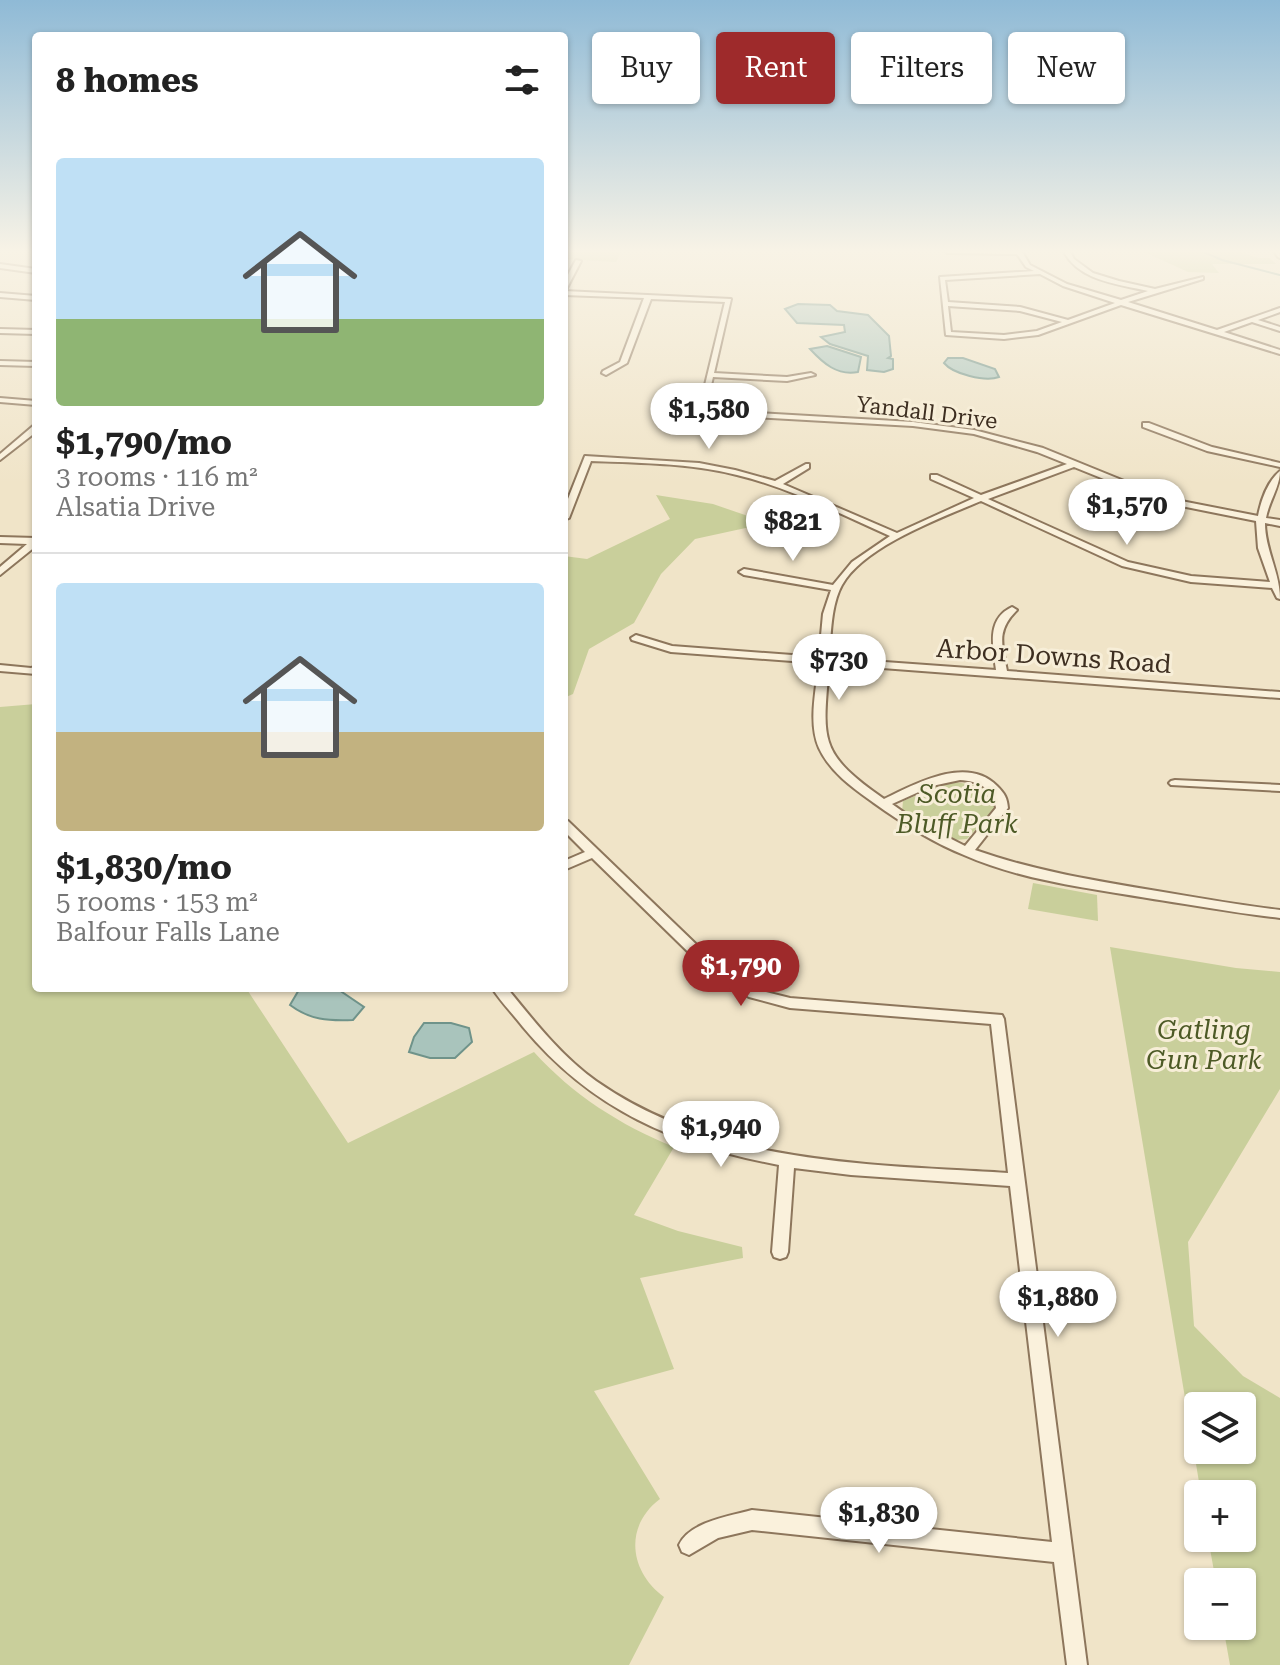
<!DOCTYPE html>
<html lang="en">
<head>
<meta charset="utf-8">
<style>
	:root { --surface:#fff; --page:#f6f6f6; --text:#222; --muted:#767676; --line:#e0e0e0; --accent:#9e2a2b }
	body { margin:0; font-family:"Roboto Serif",serif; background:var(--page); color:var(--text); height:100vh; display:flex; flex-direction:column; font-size:30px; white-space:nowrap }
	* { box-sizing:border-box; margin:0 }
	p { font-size:26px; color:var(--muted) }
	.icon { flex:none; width:44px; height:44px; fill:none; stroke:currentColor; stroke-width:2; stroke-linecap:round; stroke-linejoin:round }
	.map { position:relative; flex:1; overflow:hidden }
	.sheet { position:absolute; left:32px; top:32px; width:536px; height:960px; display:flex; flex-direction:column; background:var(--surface); border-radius:8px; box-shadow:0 2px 6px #0004 }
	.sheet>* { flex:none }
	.banner { position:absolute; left:592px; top:32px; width:568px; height:72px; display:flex; gap:16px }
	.buttons { position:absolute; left:1184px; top:1392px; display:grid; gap:16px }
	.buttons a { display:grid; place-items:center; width:72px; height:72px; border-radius:8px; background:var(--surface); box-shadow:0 2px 6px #0004; font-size:40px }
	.price { position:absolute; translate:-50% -68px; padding:0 18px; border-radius:28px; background:#fff; color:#222; font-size:26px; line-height:52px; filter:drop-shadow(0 2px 4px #0008) }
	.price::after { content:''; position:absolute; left:50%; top:48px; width:24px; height:18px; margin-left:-12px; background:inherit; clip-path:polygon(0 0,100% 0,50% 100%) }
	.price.current { background:var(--accent); color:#fff }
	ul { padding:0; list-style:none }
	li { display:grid; align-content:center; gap:16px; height:424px; padding:0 24px }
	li+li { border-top:2px solid var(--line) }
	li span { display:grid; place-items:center; height:248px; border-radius:8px; color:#555 }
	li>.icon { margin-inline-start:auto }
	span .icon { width:144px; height:144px; fill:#fffc; stroke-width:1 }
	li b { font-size:34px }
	h2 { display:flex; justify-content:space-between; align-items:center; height:96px; padding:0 24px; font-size:34px }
	.pill { padding:0 28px; border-radius:8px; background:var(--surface); box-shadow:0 2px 6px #0004; font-size:28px; line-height:72px }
	.pill.current { background:var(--accent); color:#fff }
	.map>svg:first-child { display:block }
	.green { fill:#c9cf9b; fill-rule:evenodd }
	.water { fill:#a9c4bc; stroke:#6f938a; stroke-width:2 }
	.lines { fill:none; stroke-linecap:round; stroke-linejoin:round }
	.stream { stroke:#6f938a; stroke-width:2 }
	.minor-casing { stroke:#8d765c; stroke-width:4 }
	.minor { fill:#faf1dc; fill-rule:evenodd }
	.labels { text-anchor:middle; stroke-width:6; stroke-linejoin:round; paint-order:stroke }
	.far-street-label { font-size:22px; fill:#3d2e20; stroke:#f7eed8 }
	.street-label { font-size:26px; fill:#3d2e20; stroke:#f7eed8 }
	.park-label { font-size:26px; font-style:italic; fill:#4d5a26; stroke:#f7eed8 }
</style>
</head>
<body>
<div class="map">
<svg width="1280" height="1665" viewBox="0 0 1280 1665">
	<rect width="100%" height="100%" fill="#f0e4c8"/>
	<!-- green -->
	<g class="green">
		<polygon points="564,250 622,250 616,262 564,259"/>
		<polygon points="1140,250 1236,250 1258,258 1270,258 1276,264 1212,264 1219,273 1188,272"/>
		<polygon points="656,495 713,504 768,523 695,539 661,574 634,623 589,649 573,694 564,698 564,556 587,559 670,519"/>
		<path d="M36,704V988H246L348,1143L534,1052C573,1095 620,1125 674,1147L634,1215L678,1231L742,1247L743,1258L640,1278L674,1369L594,1391L660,1499C624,1526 629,1571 664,1597L629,1665H0V707Z"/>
		<polygon points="950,781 984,787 996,801 995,808 967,839 955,840 902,812 903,801"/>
		<polygon points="1033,883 1097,895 1098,921 1028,909"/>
		<path d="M1110,947L1236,968L1280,972V1089L1188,1242L1194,1326L1243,1376L1280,1398V1665H1230L1223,1626H1242V1582H1216L1208,1538H1242V1494H1201ZM1198,1406H1242V1450H1198Z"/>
	</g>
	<!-- water -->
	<g class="water">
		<polygon points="798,304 830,305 837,311 868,315 889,336 891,356 888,358 893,359 893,369 884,372 867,370 868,356 830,344 821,337 845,332 844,325 797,323 785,309"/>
		<path d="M827,346L861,357L858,372C837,376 823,363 810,349Z"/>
		<path d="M948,358H963L995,369L999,377C985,382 953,374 944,363Z"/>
		<path d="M300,988H336L364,1007L353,1020C328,1021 310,1020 290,1005Z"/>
		<polygon points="424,1023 451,1023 469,1028 472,1042 455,1058 430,1058 409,1052 414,1037"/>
	</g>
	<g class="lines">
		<!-- stream -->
		<polyline class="stream" points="1199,250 1222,260 1280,275"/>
		<defs>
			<g id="minor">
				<path d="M945,250H1021L1030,265L1067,284L1121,300L1148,291C1118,284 1078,281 1063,250H1069L1074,259L1093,273L1119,281L1155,289L1203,277V279L1128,302L1217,330L1280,308V312L1258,320L1280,327V331L1252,322L1224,332L1280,350V354L1121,305L1038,335L1004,339L946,335L940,277L1034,271L1026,267L1017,254L947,253ZM1040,274L1063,286L1115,303L1068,320L1020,307L948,302L945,280ZM948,306L1020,311L1062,322L1037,331L1004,335L951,332Z"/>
				<polygon points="1273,250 1279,250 1280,258 1278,257"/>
				<polygon points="576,260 581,261 567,288 564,290 564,282"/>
				<polygon points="0,264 36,269 36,273 0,268"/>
				<path d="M564,291L731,299L714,373L787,377L811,373L815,375L787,381L713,377L705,410L913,422L974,430L1043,448L1166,498L1258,516C1261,500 1268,481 1280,471C1280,487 1269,501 1266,518L1280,520V526L1265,523C1265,550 1280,572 1280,599L1277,598L1272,588L1191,582L1122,566L981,501C941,518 864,546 842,585C831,605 831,634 829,658L996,670C993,647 986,619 1012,607L1017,610C996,631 1002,644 1007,671L1280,692V698L829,664C823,741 817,752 884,799C915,784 967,755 997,786C1005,794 1007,798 1008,808L975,850C1032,870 1091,880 1151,890C1194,897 1237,905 1280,910V918C1235,913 1192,905 1147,898C1086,888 1021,880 964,855C932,842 902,823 874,803C853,788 830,772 819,748C808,723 816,690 819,663L671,652L632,640L631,638L636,635L672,646L819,657L823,614L831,590L744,575L739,572L744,569L833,585L852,562L890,536C840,514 791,488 737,475C690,463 640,463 591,461L569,518L564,520V509L585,456L699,463L735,470L775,481L806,464H809V468L783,484L897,533L974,498L931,479V475H937L981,495L1067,464L1037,452L974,434L913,426L698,414L725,302L651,299L627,363L606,375L602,373L603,371L620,362L644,298L564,295ZM1074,467L1161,502L1256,521L1258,548L1270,582L1191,576L1128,562L988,499ZM960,780C978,781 994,788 996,808L965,846L916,821L892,804L932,786Z"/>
				<polygon points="0,293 36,296 36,300 0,297"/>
				<polygon points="0,329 36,330 36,334 0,333"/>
				<polygon points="0,361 36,362 36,366 0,365"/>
				<polygon points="0,398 36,401 36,405 0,402"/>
				<polygon points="1143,423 1149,423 1212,447 1280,463 1280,467 1207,451 1143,427"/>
				<polygon points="33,426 36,426 36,432 0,460 0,454"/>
				<polygon points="0,537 36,538 36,546 0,575 0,567 27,544 0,543"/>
				<polygon points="0,665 31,668 36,666 36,674 0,671"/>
				<polygon points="1175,780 1280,785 1280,791 1171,785 1169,783 1171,781"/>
				<path d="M564,820L568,821L728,975L758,990L790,998L1002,1015L1004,1019L1087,1665H1067L1054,1562L752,1530L718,1538L689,1555L682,1552L679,1545C689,1522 730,1516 752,1510L1052,1542L1010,1186L851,1175L794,1168L788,1252L786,1257L780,1259L774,1257L772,1252L779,1165C674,1145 592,1110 523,1027C513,1014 501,1002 492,988H507C534,1021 561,1056 596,1081C716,1165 867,1164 1008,1173L991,1024L790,1008L749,997L718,981L592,858L564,870V861L585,852L564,831Z"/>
			</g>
		</defs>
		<!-- minor casing -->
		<use href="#minor" class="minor-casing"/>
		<!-- minor -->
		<use href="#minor" class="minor"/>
	</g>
	<!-- sky -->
	<linearGradient id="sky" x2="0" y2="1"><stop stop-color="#8fbad6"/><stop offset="0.52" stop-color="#f8f3e6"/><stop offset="1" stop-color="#f8f3e6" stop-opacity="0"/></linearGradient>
	<rect width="1280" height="483" fill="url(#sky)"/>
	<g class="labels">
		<!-- far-street labels -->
		<g class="far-street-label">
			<text transform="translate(927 412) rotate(7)" y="8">Yandall Drive</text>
		</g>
		<!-- street labels -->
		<g class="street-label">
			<text transform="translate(1054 656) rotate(4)" y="9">Arbor Downs Road</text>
		</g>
		<!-- park labels -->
		<g class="park-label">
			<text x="957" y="803">Scotia<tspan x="957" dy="30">Bluff Park</tspan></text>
			<text x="1204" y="1039">Gatling<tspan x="1204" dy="30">Gun Park</tspan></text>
		</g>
	</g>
</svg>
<div class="buttons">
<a><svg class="icon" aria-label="layers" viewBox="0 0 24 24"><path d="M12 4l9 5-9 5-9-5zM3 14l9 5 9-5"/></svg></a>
<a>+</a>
<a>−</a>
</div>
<b class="price" style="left:709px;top:451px">$1,580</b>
<b class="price" style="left:1127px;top:547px">$1,570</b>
<b class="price" style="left:793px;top:563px">$821</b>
<b class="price" style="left:839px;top:702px">$730</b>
<b class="price current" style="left:741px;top:1008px">$1,790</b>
<b class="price" style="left:721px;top:1169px">$1,940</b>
<b class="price" style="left:1058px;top:1339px">$1,880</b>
<b class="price" style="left:879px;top:1555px">$1,830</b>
<div class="banner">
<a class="pill">Buy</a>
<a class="pill current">Rent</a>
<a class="pill">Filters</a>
<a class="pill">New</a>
</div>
<section class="sheet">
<h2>8 homes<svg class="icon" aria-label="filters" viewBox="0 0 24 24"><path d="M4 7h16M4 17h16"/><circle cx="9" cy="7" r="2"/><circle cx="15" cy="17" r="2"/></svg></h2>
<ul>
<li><span style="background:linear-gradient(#bfe0f5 65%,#8fb573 0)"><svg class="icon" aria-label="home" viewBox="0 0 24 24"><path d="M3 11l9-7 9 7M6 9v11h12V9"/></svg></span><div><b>$1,790/mo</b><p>3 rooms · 116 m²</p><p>Alsatia Drive</p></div></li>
<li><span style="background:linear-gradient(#bfe0f5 60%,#c2b280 0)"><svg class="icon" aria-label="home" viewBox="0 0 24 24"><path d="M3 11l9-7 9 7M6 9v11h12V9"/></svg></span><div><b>$1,830/mo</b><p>5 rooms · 153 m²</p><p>Balfour Falls Lane</p></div></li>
</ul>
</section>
</div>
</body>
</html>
